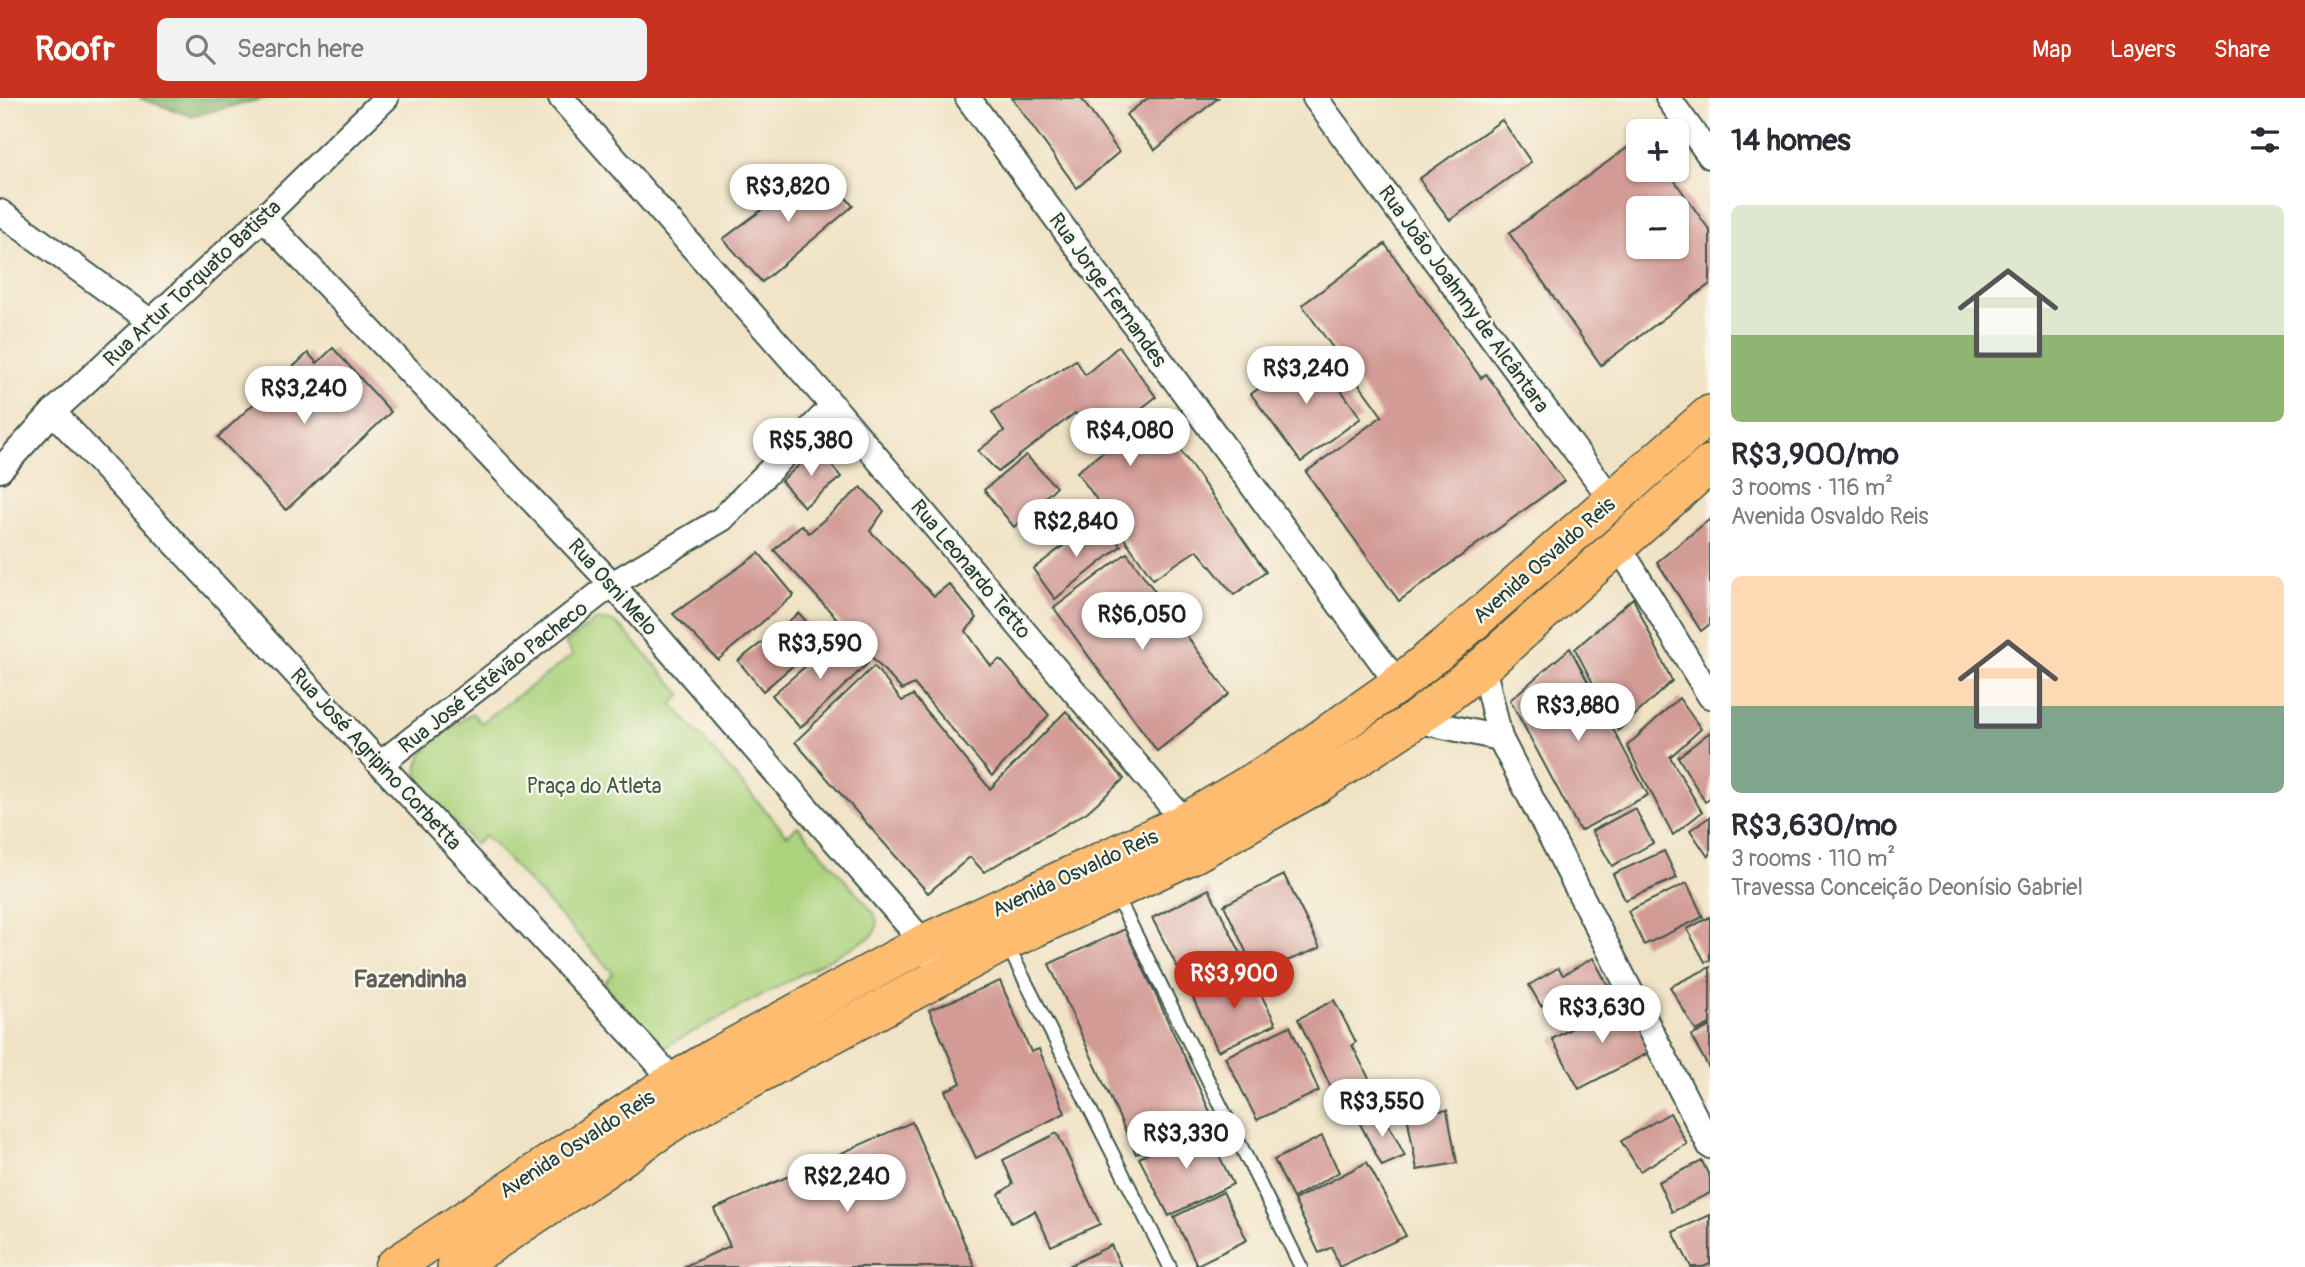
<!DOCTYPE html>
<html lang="en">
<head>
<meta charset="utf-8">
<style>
	:root { --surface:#fff; --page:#f2f2f3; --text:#2b2b33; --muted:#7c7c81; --accent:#c8321e }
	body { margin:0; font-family:Pangolin,sans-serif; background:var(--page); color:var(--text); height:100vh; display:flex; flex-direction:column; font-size:26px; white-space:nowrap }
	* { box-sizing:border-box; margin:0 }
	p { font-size:23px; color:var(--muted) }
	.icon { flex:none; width:38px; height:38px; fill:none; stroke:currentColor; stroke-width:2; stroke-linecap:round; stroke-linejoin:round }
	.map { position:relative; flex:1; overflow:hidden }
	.panel { display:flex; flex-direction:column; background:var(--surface); width:595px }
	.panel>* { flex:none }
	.fabs { position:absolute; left:1626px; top:21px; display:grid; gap:14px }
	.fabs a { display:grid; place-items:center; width:63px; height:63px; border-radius:10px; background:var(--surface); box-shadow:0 2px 5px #0004; font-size:35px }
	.price { position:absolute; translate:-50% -60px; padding:0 16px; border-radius:24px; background:#fff; color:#222; font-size:23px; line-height:46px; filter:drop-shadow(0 2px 4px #0008) }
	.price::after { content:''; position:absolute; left:50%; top:42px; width:21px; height:16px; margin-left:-10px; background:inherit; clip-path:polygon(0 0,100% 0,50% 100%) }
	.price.current { background:var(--accent); color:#fff }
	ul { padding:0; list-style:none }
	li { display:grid; align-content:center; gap:14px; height:371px; padding:0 21px }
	li span { display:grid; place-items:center; height:217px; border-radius:10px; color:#555 }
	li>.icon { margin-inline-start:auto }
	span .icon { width:126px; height:126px; fill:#fffc; stroke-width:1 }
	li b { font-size:30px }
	h2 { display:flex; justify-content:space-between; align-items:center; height:84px; padding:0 21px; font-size:30px }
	header { display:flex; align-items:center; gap:42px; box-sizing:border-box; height:98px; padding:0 35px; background:var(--accent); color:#fff }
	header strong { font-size:33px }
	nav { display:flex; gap:38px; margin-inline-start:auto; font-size:24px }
	.search { width:490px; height:63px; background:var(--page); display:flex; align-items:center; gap:18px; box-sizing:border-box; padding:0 24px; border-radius:10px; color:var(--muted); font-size:26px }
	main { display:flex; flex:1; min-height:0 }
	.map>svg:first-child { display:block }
	.green { fill:#abd27d; stroke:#658858; stroke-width:2 }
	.forest { fill:#88b46c; stroke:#547850; stroke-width:2 }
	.building { fill:#d39b96; fill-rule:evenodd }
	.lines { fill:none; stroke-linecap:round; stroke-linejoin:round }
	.lane-casing { stroke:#3e564a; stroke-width:16 }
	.street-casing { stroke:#3e564a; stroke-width:28 }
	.primary-casing { stroke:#3e564a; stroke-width:40 }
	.lane { stroke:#fff; stroke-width:12 }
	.street { stroke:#fff; stroke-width:24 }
	.primary { stroke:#fdbc6f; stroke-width:37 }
	.labels { text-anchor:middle; stroke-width:5; stroke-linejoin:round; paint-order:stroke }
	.street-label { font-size:21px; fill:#1f3d34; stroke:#fbf7ec }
	.park-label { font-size:21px; fill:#3b5b43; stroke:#fbf7ec }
	.quarter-label { font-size:24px; font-weight:bold; fill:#5e5e56; stroke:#fbf7ec }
</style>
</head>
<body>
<header>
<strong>Roofr</strong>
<div class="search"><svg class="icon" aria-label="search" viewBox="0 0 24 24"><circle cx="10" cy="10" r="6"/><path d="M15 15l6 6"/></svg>Search here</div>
<nav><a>Map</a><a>Layers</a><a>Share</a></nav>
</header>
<main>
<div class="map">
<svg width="1710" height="1169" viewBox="0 0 1710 1169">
	<rect width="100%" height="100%" fill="#fbf7ec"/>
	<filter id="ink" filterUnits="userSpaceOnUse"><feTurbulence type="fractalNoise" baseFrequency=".0143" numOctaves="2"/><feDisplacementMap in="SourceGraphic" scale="14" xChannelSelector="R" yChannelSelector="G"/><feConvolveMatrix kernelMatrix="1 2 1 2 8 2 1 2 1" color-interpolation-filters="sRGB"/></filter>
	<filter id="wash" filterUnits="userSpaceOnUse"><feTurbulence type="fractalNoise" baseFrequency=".00686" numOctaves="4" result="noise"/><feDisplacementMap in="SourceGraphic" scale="28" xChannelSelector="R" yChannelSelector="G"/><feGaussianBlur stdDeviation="1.57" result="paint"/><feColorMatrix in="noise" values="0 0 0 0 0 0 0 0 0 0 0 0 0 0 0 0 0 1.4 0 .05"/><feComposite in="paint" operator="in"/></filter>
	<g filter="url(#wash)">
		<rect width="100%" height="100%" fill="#f0e2c4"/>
		<!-- green -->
		<path class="green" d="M603,522L611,523L623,531L682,597L672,606L787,737L798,728L875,816C878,825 878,832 871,839L663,950L603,886L613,875L485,737L475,747L420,687C407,651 448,633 472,615L481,625L573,557L565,545L595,523Z"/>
		<!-- forest -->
		<polygon class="forest" points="139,0 267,0 191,18"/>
		<g id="blocks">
			<!-- building -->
			<g class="building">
				<polygon points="1012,0 1081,0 1119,54 1077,90"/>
				<polygon points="1148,0 1218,0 1155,52 1126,17"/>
				<polygon points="1502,22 1531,64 1450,122 1419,81"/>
				<path d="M1638,42V72H1667L1710,133V186L1601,267L1509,135ZM1638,110H1676V149H1638Z"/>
				<polygon points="819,69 853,108 762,184 723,141"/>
				<polygon points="1385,146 1481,280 1486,276 1564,383 1399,503 1306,374 1382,318 1302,207"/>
				<polygon points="1119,248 1156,299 1122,325 1127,332 1107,351 1154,315 1266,474 1234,497 1197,452 1153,481 1077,374 1104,353 1075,315 998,374 978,353 1004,333 992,314 1076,262 1085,277"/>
				<polygon points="333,250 391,314 286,412 218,339 308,255 317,265"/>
				<polygon points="1312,252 1361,320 1301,364 1251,296"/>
				<polygon points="818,351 841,379 804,409 781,383"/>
				<polygon points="1026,357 1056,389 1014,429 984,392"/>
				<polygon points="861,389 884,413 870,433 934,498 949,486 977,520 966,533 991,568 1000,561 1049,617 992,678 914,586 902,592 774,452 801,427 809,435"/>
				<polygon points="1710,421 1710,526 1701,533 1657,464"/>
				<polygon points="1097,422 1121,448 1055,501 1033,471"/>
				<polygon points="759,455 794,497 718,562 673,516"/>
				<polygon points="1127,455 1229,596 1157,653 1054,510"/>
				<polygon points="1633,500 1672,583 1618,633 1575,551"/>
				<polygon points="799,515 822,543 763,593 738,563"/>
				<polygon points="843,536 868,565 800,630 772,597"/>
				<polygon points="1570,550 1648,697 1580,733 1510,602"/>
				<polygon points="874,568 902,603 913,597 990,691 1066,613 1124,681 1087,714 984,774 970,759 928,795 795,644"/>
				<polygon points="1679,600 1701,631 1670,659 1702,714 1673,737 1627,648"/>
				<polygon points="1710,634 1710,701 1705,704 1678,659"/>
				<polygon points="1635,710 1653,745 1612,768 1592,733"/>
				<polygon points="1710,719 1710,757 1708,759 1690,732"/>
				<polygon points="1664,753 1677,780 1625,802 1613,776"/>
				<polygon points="1284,777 1320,850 1256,875 1224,807"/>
				<polygon points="1687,785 1703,819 1644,847 1628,813"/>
				<polygon points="1209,791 1246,866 1190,894 1152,820"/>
				<polygon points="1710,819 1710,862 1705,864 1687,831"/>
				<polygon points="1125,831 1213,1020 1136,1056 1049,866"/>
				<polygon points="1593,860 1611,893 1563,921 1553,900 1541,908 1529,887 1558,870 1563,877"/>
				<polygon points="1710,869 1710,926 1696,933 1670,889"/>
				<polygon points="1249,873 1276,926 1218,953 1192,898"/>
				<polygon points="1000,883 1031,954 1039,951 1065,1015 976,1060 945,993 961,985 929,912"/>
				<polygon points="1334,902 1356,944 1352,947 1383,1008 1348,1025 1298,921"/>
				<polygon points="1624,902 1652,953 1579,991 1552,941"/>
				<polygon points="1290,928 1319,993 1257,1022 1225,959"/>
				<polygon points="1710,928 1710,972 1691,938"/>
				<polygon points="1447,1012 1457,1065 1417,1072 1407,1017"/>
				<polygon points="1382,1013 1405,1058 1382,1068 1359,1024"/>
				<polygon points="1670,1015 1687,1046 1640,1073 1621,1043"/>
				<polygon points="912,1024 975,1169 683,1169 730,1148 714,1111"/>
				<polygon points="1204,1027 1233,1086 1169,1118 1139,1060"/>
				<polygon points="1057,1035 1100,1126 1051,1148 1035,1113 1011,1125 999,1096 1013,1086 1003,1062"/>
				<polygon points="1322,1038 1339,1074 1293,1100 1274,1062"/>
				<polygon points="1702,1063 1710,1080 1710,1095 1672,1114 1658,1084"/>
				<polygon points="1367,1064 1406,1138 1339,1169 1332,1149 1319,1155 1294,1102"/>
				<polygon points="1223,1094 1247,1142 1197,1167 1174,1119"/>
				<polygon points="1710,1117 1710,1166 1703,1169 1691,1169 1673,1134"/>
				<polygon points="1111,1147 1121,1169 1067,1169"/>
			</g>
		</g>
	</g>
	<g filter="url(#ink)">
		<use href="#blocks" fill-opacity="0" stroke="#3e564a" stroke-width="2"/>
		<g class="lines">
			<defs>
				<g id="lane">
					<polyline points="1115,795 1301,1169"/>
					<polyline points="1007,847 1170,1169"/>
				</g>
				<g id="street">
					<polyline points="561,0 833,308 1185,724"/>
					<polyline points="968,0 1398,586"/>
					<polyline points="1315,0 1612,402"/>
					<polyline points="1668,0 1710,58"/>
					<polyline points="0,114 151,224"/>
					<polyline points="263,120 612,486 924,845 931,859"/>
					<polyline points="53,314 649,955 683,994"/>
					<polyline points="0,372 53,314 263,120 386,0"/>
					<polyline points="1618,447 1710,598"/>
					<polyline points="1483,568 1500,640 1710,1048"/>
					<polyline points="1415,622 1500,640"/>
					<polyline points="380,666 612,486 722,421 833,308"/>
				</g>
				<g id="primary">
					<polyline points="393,1169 666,988 716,958 924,845 1185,724 1293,660 1398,586 1447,547 1710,316"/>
					<polyline points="456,1169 599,1075 683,1017 1005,844 1196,755 1315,688 1415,622 1483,568 1710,366"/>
				</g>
			</defs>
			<!-- lane casing -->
			<use href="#lane" class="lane-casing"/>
			<!-- street casing -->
			<use href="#street" class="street-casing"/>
			<!-- primary casing -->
			<use href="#primary" class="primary-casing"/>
			<!-- lane -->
			<use href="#lane" class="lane"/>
			<!-- street -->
			<use href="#street" class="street"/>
			<!-- primary -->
			<use href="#primary" class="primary"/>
		</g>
	</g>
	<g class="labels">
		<!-- street labels -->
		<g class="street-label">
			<text transform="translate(192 185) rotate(-43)" y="7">Rua Artur Torquato Batista</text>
			<text transform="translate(1108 192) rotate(54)" y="7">Rua Jorge Fernandes</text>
			<text transform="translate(1464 201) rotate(54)" y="7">Rua João Joahnny de Alcântara</text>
			<text transform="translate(1544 462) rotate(-41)" y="7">Avenida Osvaldo Reis</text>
			<text transform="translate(971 471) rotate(50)" y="7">Rua Leonardo Tetto</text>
			<text transform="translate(613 489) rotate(48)" y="7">Rua Osni Melo</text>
			<text transform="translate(493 579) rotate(-38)" y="7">Rua José Estêvão Pacheco</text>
			<text transform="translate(376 661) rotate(47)" y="7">Rua José Agripino Corbetta</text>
			<text transform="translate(1075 775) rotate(-25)" y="7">Avenida Osvaldo Reis</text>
			<text transform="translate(577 1046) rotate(-33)" y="7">Avenida Osvaldo Reis</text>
		</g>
		<!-- park labels -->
		<g class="park-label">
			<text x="594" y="695">Praça do Atleta</text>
		</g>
		<!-- quarter labels -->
		<g class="quarter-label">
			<text x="410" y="889">Fazendinha</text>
		</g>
	</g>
</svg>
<div class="fabs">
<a>+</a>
<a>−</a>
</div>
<b class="price" style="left:788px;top:126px">R$3,820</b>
<b class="price" style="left:1306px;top:308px">R$3,240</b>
<b class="price" style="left:304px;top:328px">R$3,240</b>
<b class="price" style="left:1130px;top:370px">R$4,080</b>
<b class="price" style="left:811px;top:380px">R$5,380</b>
<b class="price" style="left:1076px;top:461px">R$2,840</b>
<b class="price" style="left:1142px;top:554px">R$6,050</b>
<b class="price" style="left:820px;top:583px">R$3,590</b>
<b class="price" style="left:1578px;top:645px">R$3,880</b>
<b class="price current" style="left:1234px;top:913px">R$3,900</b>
<b class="price" style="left:1602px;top:947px">R$3,630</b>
<b class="price" style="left:1382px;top:1041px">R$3,550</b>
<b class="price" style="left:1186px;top:1073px">R$3,330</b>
<b class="price" style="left:847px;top:1116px">R$2,240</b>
</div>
<section class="panel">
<h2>14 homes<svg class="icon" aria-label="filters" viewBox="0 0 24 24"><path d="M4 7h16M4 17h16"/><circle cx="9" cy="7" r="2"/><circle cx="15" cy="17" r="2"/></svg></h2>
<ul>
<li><span style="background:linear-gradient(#dfe7d0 60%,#8fb573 0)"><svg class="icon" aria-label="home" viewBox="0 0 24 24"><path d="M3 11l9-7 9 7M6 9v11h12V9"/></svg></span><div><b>R$3,900/mo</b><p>3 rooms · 116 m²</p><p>Avenida Osvaldo Reis</p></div></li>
<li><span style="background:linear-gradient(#ffd9b3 60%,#7fa58c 0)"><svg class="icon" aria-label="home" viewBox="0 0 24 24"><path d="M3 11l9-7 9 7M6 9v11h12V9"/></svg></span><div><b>R$3,630/mo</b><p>3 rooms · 110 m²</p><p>Travessa Conceição Deonísio Gabriel</p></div></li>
</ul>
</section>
</main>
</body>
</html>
